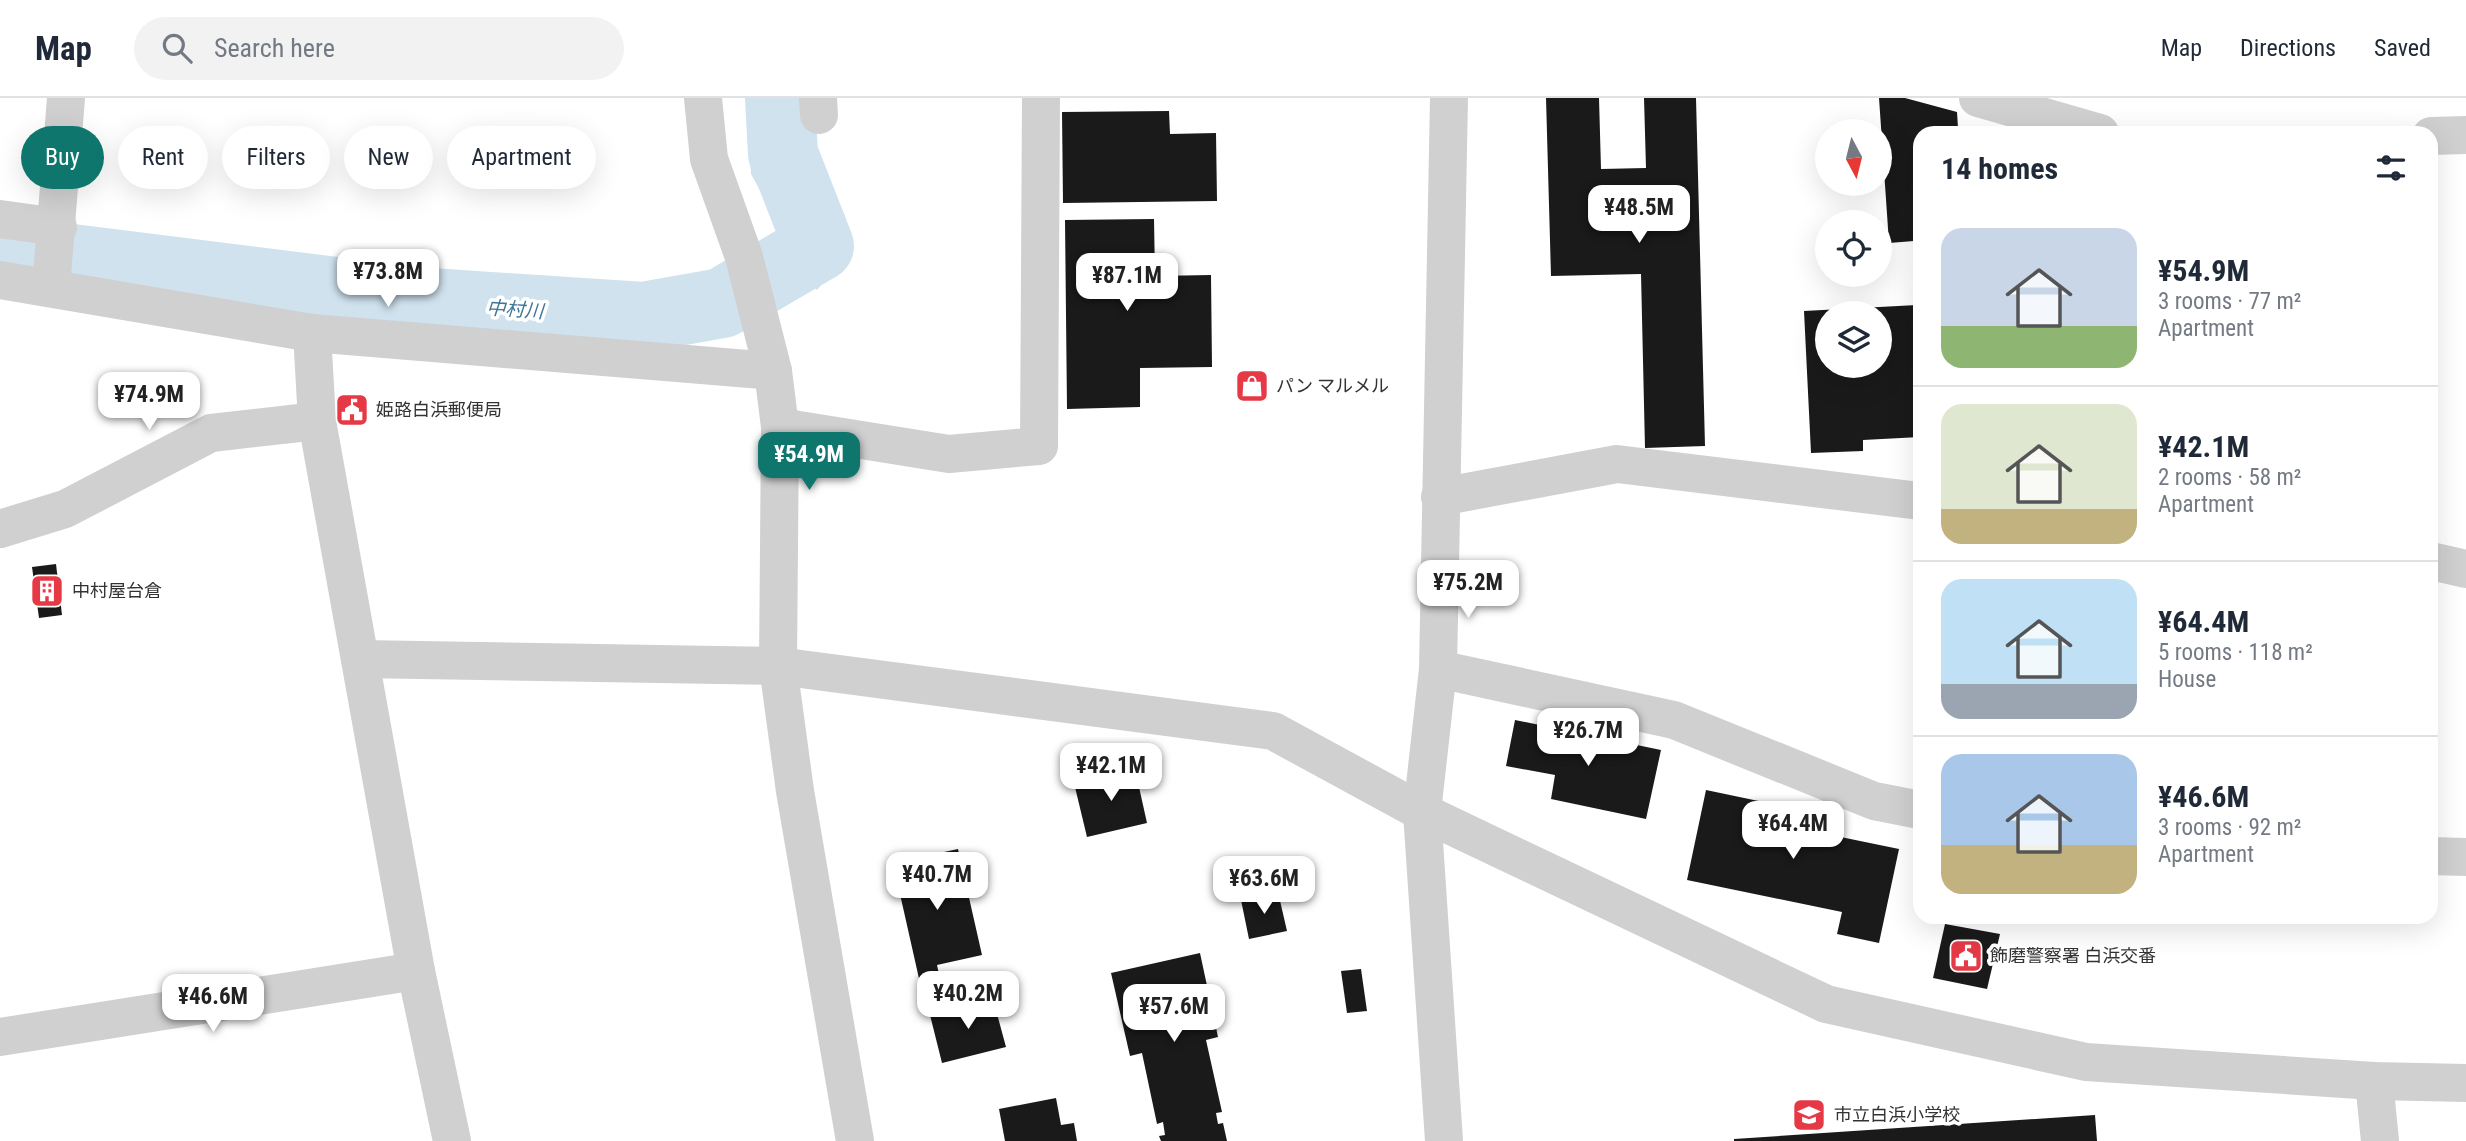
<!DOCTYPE html>
<html lang="en">
<head>
<meta charset="utf-8">
<style>
	:root { --surface:#fff; --page:#f2f2f3; --text:#1f2937; --muted:#747a83; --line:#e0e1e3; --accent:#0f766e }
	body { margin:0; font-family:"Roboto Condensed","Noto Sans JP",sans-serif; background:var(--page); color:var(--text); height:100vh; display:flex; flex-direction:column; font-size:26px; white-space:nowrap }
	* { box-sizing:border-box; margin:0 }
	p { font-size:23px; color:var(--muted) }
	.icon { flex:none; width:38px; height:38px; fill:none; stroke:currentColor; stroke-width:2; stroke-linecap:round; stroke-linejoin:round }
	.map { position:relative; flex:1; overflow:hidden }
	.side { position:absolute; left:1913px; top:28px; width:525px; height:798px; display:flex; flex-direction:column; background:var(--surface); border-radius:21px; box-shadow:0 7px 28px #0002 }
	.side>* { flex:none }
	.top-card { position:absolute; left:21px; top:28px; width:665px; height:63px; display:flex; gap:14px }
	.needle { width:46px; rotate:173deg }
	.tools { position:absolute; left:1815px; top:21px; display:grid; gap:14px }
	.tools a { display:grid; place-items:center; width:77px; height:77px; border-radius:50%; background:var(--surface); box-shadow:0 7px 28px #0002; font-size:35px }
	.price { position:absolute; translate:-50% -60px; padding:0 16px; border-radius:14px; background:#fff; color:#222; font-size:23px; line-height:46px; filter:drop-shadow(0 2px 4px #0008) }
	.price::after { content:''; position:absolute; left:50%; top:42px; width:21px; height:16px; margin-left:-10px; background:inherit; clip-path:polygon(0 0,100% 0,50% 100%) }
	.price.on { background:var(--accent); color:#fff }
	ul { padding:0; list-style:none }
	li { display:flex; align-items:center; gap:21px; height:175px; padding:0 28px }
	li+li { border-top:2px solid var(--line) }
	li span { display:grid; place-items:center; flex:none; width:196px; height:140px; border-radius:21px; color:#555 }
	li>.icon { margin-inline-start:auto }
	span .icon { width:84px; height:84px; fill:#fffc; stroke-width:1 }
	li b { font-size:30px }
	h2 { display:flex; justify-content:space-between; align-items:center; height:84px; padding:0 28px; font-size:30px }
	.pill { padding:0 24px; border-radius:32px; background:var(--surface); box-shadow:0 7px 28px #0002; font-size:24px; line-height:63px }
	.pill.on { background:var(--accent); color:#fff }
	header { display:flex; align-items:center; gap:42px; box-sizing:border-box; height:98px; padding:0 35px; background:var(--surface); border-bottom:2px solid var(--line) }
	header strong { font-size:33px }
	nav { display:flex; gap:38px; margin-inline-start:auto; font-size:24px }
	.search { width:490px; height:63px; background:var(--page); display:flex; align-items:center; gap:18px; box-sizing:border-box; padding:0 24px; border-radius:38px; color:var(--muted); font-size:26px }
	.map>svg:first-child { display:block }
	.water { fill:#cfe2ee }
	.lines { fill:none; stroke-linecap:round; stroke-linejoin:round }
	.river { stroke:#cfe2ee; stroke-width:70 }
	.building { fill:#1a1a1a; fill-rule:evenodd }
	.minor { stroke:#d0d0d0; stroke-width:38 }
	.labels { text-anchor:middle; stroke-width:7; stroke-linejoin:round; paint-order:stroke }
	.poi-label { font-size:18px; fill:#333; stroke:#fff; text-anchor:start }
	.water-label { font-size:19px; font-style:italic; fill:#3f7597; stroke:#fff }
</style>
</head>
<body>
<header>
<strong>Map</strong>
<div class="search"><svg class="icon" aria-label="search" viewBox="0 0 24 24"><circle cx="10" cy="10" r="6"/><path d="M15 15l6 6"/></svg>Search here</div>
<nav><a>Map</a><a>Directions</a><a>Saved</a></nav>
</header>
<div class="map">
<svg width="2466" height="1043" viewBox="0 0 2466 1043">
	<rect width="100%" height="100%" fill="#fff"/>
	<!-- water -->
	<polygon class="water" points="747,0 796,0 797,22 845,118 846,158 817,192 801,177 793,152 751,76"/>
	<g class="lines">
		<!-- river -->
		<polyline class="river" points="0,152 416,204 643,219 722,205 819,148 783,56 780,0"/>
	</g>
	<!-- building -->
	<g class="building">
		<polygon points="1546,0 1599,0 1601,71 1646,70 1644,0 1696,0 1705,348 1645,350 1641,176 1551,178"/>
		<path d="M1879,0H1905L1957,14L1958,30L2002,28V35H1920V339L1863,342V353L1811,355L1804,213L1917,207L1914,143L1889,145ZM1827,215H1880V268H1827Z"/>
		<polygon points="1169,13 1170,36 1216,35 1217,103 1063,105 1062,14"/>
		<polygon points="1154,121 1155,178 1211,177 1212,269 1140,270 1140,309 1067,311 1065,122"/>
		<polygon points="56,466 62,517 39,520 32,469"/>
		<polygon points="1515,622 1661,652 1646,721 1551,701 1555,677 1506,668"/>
		<polygon points="1135,671 1147,725 1087,739 1074,685"/>
		<polygon points="1706,692 1835,719 1831,737 1899,751 1879,845 1837,836 1842,814 1687,782"/>
		<polygon points="958,751 982,857 937,867 940,881 920,885 893,765"/>
		<polygon points="1278,794 1287,833 1249,841 1241,802"/>
		<polygon points="1945,826 2000,836 1987,891 1933,880"/>
		<polygon points="1200,855 1218,939 1206,942 1222,1014 1216,1015 1218,1026 1223,1025 1227,1043 1161,1043 1159,1038 1165,1037 1163,1024 1157,1026 1142,955 1130,958 1111,875"/>
		<polygon points="1361,871 1367,913 1347,915 1341,873"/>
		<polygon points="993,901 1006,949 942,965 930,917"/>
		<polygon points="1056,1000 1061,1027 1074,1025 1077,1043 1005,1043 999,1011"/>
		<polygon points="2095,1017 2097,1043 1734,1043 1734,1041"/>
	</g>
	<g class="lines">
		<!-- minor -->
		<g class="minor">
			<polyline points="703,0 709,61 744,159 773,273 780,329 778,568 795,693 855,1043"/>
			<polyline points="818,0 819,17"/>
			<polyline points="1978,0 2100,35"/>
			<polyline points="2431,38 2466,37"/>
			<polyline points="0,121 58,129"/>
			<polyline points="0,182 312,235 773,273"/>
			<polyline points="51,190 66,0"/>
			<polyline points="312,235 317,323 416,873 452,1043"/>
			<polyline points="780,329 949,356 1039,348 1041,0"/>
			<polyline points="1440,399 1617,366 1920,403"/>
			<polyline points="0,431 65,411 211,335 317,323"/>
			<polyline points="2431,463 2466,471"/>
			<polyline points="360,561 778,568 1273,633 1422,714 1826,906 2086,964 2374,983 2466,985"/>
			<polyline points="1438,571 1674,622 1874,703 1920,712"/>
			<polyline points="2431,758 2466,759"/>
			<polyline points="0,939 416,873"/>
			<polyline points="2374,983 2380,1043"/>
			<polyline points="1444,1043 1422,714 1438,571 1449,0"/>
		</g>
	</g>
	<!-- icons -->
	<defs>
		<symbol id="shop-square" viewBox="-11 -11 22 22"><rect x="-9" y="-9" width="18" height="18" rx="4" fill="#e63946" stroke="#fff"/><path d="M-5-2.5h2.3a2.7 3.5 0 0 1 5.4 0H5L5.5 6h-11ZM-1.5-2.5h3a1.5 2.3 0 0 0-3 0Z" fill="#fff"/></symbol>
		<symbol id="civic-square" viewBox="-11 -11 22 22"><rect x="-9" y="-9" width="18" height="18" rx="4" fill="#e63946" stroke="#fff"/><path d="M-.6-6.5H3V-4.5H.6V-3L4-1V1h2V6H-6V1h2V-1L-.6-3ZM-1.2 2.5V6h2.4V2.5Z" fill="#fff"/></symbol>
		<symbol id="building-square" viewBox="-11 -11 22 22"><rect x="-9" y="-9" width="18" height="18" rx="4" fill="#e63946" stroke="#fff"/><path d="M-4-6H4V6H1V3H-1V6H-4ZM-2.5-4.3h1.7v1.8h-1.7ZM.8-4.3h1.7v1.8H.8ZM-2.5-1h1.7V.8h-1.7ZM.8-1h1.7V.8H.8Z" fill="#fff"/></symbol>
		<symbol id="school-square" viewBox="-11 -11 22 22"><rect x="-9" y="-9" width="18" height="18" rx="4" fill="#e63946" stroke="#fff"/><path d="M0-5L7-2L0 1L-7-2ZM-4 1L0 2.5L4 1V4Q0 6-4 4Z" fill="#fff"/></symbol>
	</defs>
	<g fill-rule="evenodd">
		<use href="#shop-square" x="1233" y="269" width="38" height="38"/>
		<use href="#civic-square" x="333" y="293" width="38" height="38"/>
		<use href="#building-square" x="28" y="474" width="38" height="38"/>
		<use href="#civic-square" x="1947" y="839" width="38" height="38"/>
		<use href="#school-square" x="1790" y="998" width="38" height="38"/>
	</g>
	<g class="labels">
		<!-- poi labels -->
		<g class="poi-label">
			<text x="1276" y="294">パン マルメル</text>
			<text x="376" y="318">姫路白浜郵便局</text>
			<text x="72" y="499">中村屋台倉</text>
			<text x="1990" y="864">飾磨警察署 白浜交番</text>
			<text x="1834" y="1023">市立白浜小学校</text>
		</g>
		<!-- water labels -->
		<g class="water-label">
			<text transform="translate(515 211) rotate(4)" y="7">中村川</text>
		</g>
	</g>
</svg>
<div class="tools">
<a><svg class="needle" viewBox="-14 -14 28 28"><path d="M0-13l5 13h-10z" fill="#e53935"/><path d="M0 13l5-13h-10z" fill="#747a83"/></svg></a>
<a><svg class="icon" aria-label="locate" viewBox="0 0 24 24"><circle cx="12" cy="12" r="6"/><path d="M12 2v4M12 18v4M2 12h4M18 12h4"/></svg></a>
<a><svg class="icon" aria-label="layers" viewBox="0 0 24 24"><path d="M12 4l9 5-9 5-9-5zM3 14l9 5 9-5"/></svg></a>
</div>
<b class="price" style="left:1639px;top:147px">¥48.5M</b>
<b class="price" style="left:388px;top:211px">¥73.8M</b>
<b class="price" style="left:1127px;top:215px">¥87.1M</b>
<b class="price" style="left:149px;top:334px">¥74.9M</b>
<b class="price on" style="left:809px;top:394px">¥54.9M</b>
<b class="price" style="left:1468px;top:522px">¥75.2M</b>
<b class="price" style="left:1588px;top:670px">¥26.7M</b>
<b class="price" style="left:1111px;top:705px">¥42.1M</b>
<b class="price" style="left:1793px;top:763px">¥64.4M</b>
<b class="price" style="left:937px;top:814px">¥40.7M</b>
<b class="price" style="left:1264px;top:818px">¥63.6M</b>
<b class="price" style="left:968px;top:933px">¥40.2M</b>
<b class="price" style="left:213px;top:936px">¥46.6M</b>
<b class="price" style="left:1174px;top:946px">¥57.6M</b>
<div class="top-card">
<a class="pill on">Buy</a>
<a class="pill">Rent</a>
<a class="pill">Filters</a>
<a class="pill">New</a>
<a class="pill">Apartment</a>
</div>
<section class="side">
<h2>14 homes<svg class="icon" aria-label="filters" viewBox="0 0 24 24"><path d="M4 7h16M4 17h16"/><circle cx="9" cy="7" r="2"/><circle cx="15" cy="17" r="2"/></svg></h2>
<ul>
<li><span style="background:linear-gradient(#c9d6e8 70%,#8fb573 0)"><svg class="icon" aria-label="home" viewBox="0 0 24 24"><path d="M3 11l9-7 9 7M6 9v11h12V9"/></svg></span><div><b>¥54.9M</b><p>3 rooms · 77 m²</p><p>Apartment</p></div></li>
<li><span style="background:linear-gradient(#dfe7d0 75%,#c2b280 0)"><svg class="icon" aria-label="home" viewBox="0 0 24 24"><path d="M3 11l9-7 9 7M6 9v11h12V9"/></svg></span><div><b>¥42.1M</b><p>2 rooms · 58 m²</p><p>Apartment</p></div></li>
<li><span style="background:linear-gradient(#bfe0f5 75%,#9aa5b1 0)"><svg class="icon" aria-label="home" viewBox="0 0 24 24"><path d="M3 11l9-7 9 7M6 9v11h12V9"/></svg></span><div><b>¥64.4M</b><p>5 rooms · 118 m²</p><p>House</p></div></li>
<li><span style="background:linear-gradient(#a9c7e8 65%,#c2b280 0)"><svg class="icon" aria-label="home" viewBox="0 0 24 24"><path d="M3 11l9-7 9 7M6 9v11h12V9"/></svg></span><div><b>¥46.6M</b><p>3 rooms · 92 m²</p><p>Apartment</p></div></li>
</ul>
</section>
</div>
</body>
</html>
